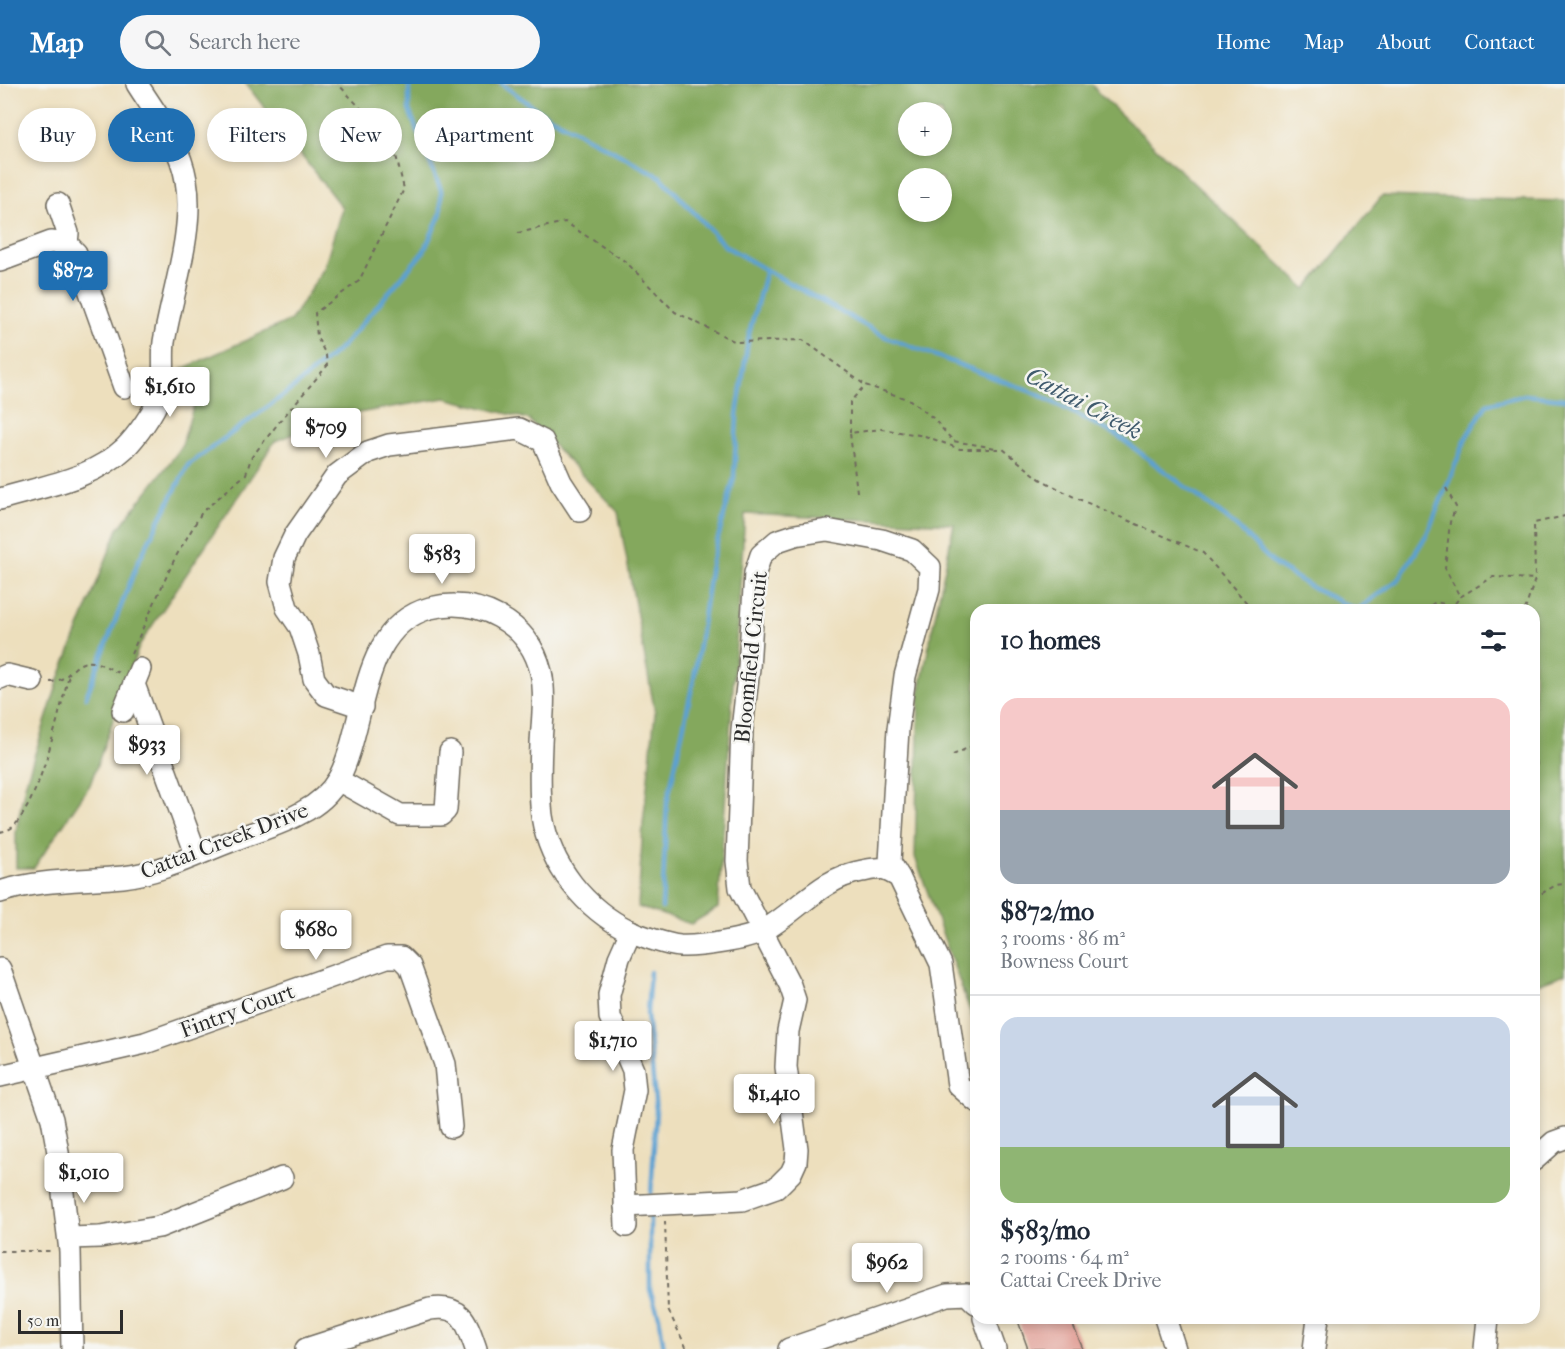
<!DOCTYPE html>
<html lang="en">
<head>
<meta charset="utf-8">
<style>
	:root { --surface:#fff; --page:#f6f6f7; --text:#1f2937; --muted:#747a83; --line:#e0e1e3; --accent:#1f6fb2 }
	body { margin:0; font-family:"IM FELL French Canon",serif; background:var(--page); color:var(--text); height:100vh; display:flex; flex-direction:column; font-size:22px; white-space:nowrap }
	* { box-sizing:border-box; margin:0 }
	p { font-size:20px; color:var(--muted) }
	.icon { flex:none; width:33px; height:33px; fill:none; stroke:currentColor; stroke-width:2; stroke-linecap:round; stroke-linejoin:round }
	.map { position:relative; flex:1; overflow:hidden }
	.side { position:absolute; left:970px; top:520px; width:570px; height:720px; display:flex; flex-direction:column; background:var(--surface); border-radius:18px; box-shadow:0 3px 9px #0003 }
	.side>* { flex:none }
	.guide { position:absolute; left:18px; top:24px; width:570px; height:54px; display:flex; gap:12px }
	.tools { position:absolute; left:898px; top:18px; display:grid; gap:12px }
	.tools a { display:grid; place-items:center; width:54px; height:54px; border-radius:50%; background:var(--surface); box-shadow:0 3px 9px #0003; font-size:30px }
	.scale { position:absolute; left:18px; bottom:15px; width:105px; box-sizing:border-box; padding-left:6px; border:3px solid #2b2b2b; border-top:0; font-size:16px; line-height:21px; white-space:nowrap; color:#2b2b2b; -webkit-text-stroke:4px #f6f6f2; paint-order:stroke }
	.price { position:absolute; translate:-50% -51px; padding:0 14px; border-radius:6px; background:#fff; color:#222; font-size:20px; line-height:39px; filter:drop-shadow(0 2px 3px #0008) }
	.price::after { content:''; position:absolute; left:50%; top:36px; width:18px; height:14px; margin-left:-9px; background:inherit; clip-path:polygon(0 0,100% 0,50% 100%) }
	.price.on { background:var(--accent); color:#fff }
	ul { padding:0; list-style:none }
	li { display:grid; align-content:center; gap:12px; height:318px; padding:0 30px }
	li+li { border-top:2px solid var(--line) }
	li span { display:grid; place-items:center; height:186px; border-radius:18px; color:#555 }
	li>.icon { margin-inline-start:auto }
	span .icon { width:108px; height:108px; fill:#fffc; stroke-width:1 }
	li b { font-size:26px }
	h2 { display:flex; justify-content:space-between; align-items:center; height:72px; padding:0 30px; font-size:26px }
	.tag { padding:0 21px; border-radius:27px; background:var(--surface); box-shadow:0 3px 9px #0003; font-size:21px; line-height:54px }
	.tag.on { background:var(--accent); color:#fff }
	header { display:flex; align-items:center; gap:36px; box-sizing:border-box; height:84px; padding:0 30px; background:var(--accent); color:#fff }
	header strong { font-size:28px }
	nav { display:flex; gap:33px; margin-inline-start:auto; font-size:21px }
	.search { width:420px; height:54px; background:var(--page); display:flex; align-items:center; gap:15px; box-sizing:border-box; padding:0 21px; border-radius:33px; color:var(--muted); font-size:22px }
	.map>svg:first-child { display:block }
	.forest { fill:#84a85d; stroke:#586a44; stroke-width:1.5; fill-rule:evenodd }
	.lines { fill:none; stroke-linecap:round; stroke-linejoin:round }
	.stream { stroke:#5ca1d1; stroke-width:4.5 }
	.building { fill:#df968d }
	.minor-casing { stroke:#6f6a5e; stroke-width:24 }
	.path { stroke:#6f6a5e; stroke-width:2; stroke-dasharray:4.5 4.5; stroke-linecap:butt }
	.minor { stroke:#fff; stroke-width:21 }
	.labels { text-anchor:middle; stroke-width:5; stroke-linejoin:round; paint-order:stroke }
	.street-label { font-size:22px; fill:#2b2b2b; stroke:#f6f6f2 }
	.water-label { font-size:24px; font-style:italic; fill:#3f5a6d; stroke:#f6f6f2 }
</style>
</head>
<body>
<header>
<strong>Map</strong>
<div class="search"><svg class="icon" aria-label="search" viewBox="0 0 24 24"><circle cx="10" cy="10" r="6"/><path d="M15 15l6 6"/></svg>Search here</div>
<nav><a>Home</a><a>Map</a><a>About</a><a>Contact</a></nav>
</header>
<div class="map">
<svg width="1565" height="1265" viewBox="0 0 1565 1265">
	<rect width="100%" height="100%" fill="#f6f6f2"/>
	<filter id="ink" filterUnits="userSpaceOnUse"><feTurbulence type="fractalNoise" baseFrequency=".0167" numOctaves="2"/><feDisplacementMap in="SourceGraphic" scale="12" xChannelSelector="R" yChannelSelector="G"/><feConvolveMatrix kernelMatrix="1 2 1 2 8 2 1 2 1" color-interpolation-filters="sRGB"/></filter>
	<filter id="wash" filterUnits="userSpaceOnUse"><feTurbulence type="fractalNoise" baseFrequency=".008" numOctaves="4" result="noise"/><feDisplacementMap in="SourceGraphic" scale="24" xChannelSelector="R" yChannelSelector="G"/><feGaussianBlur stdDeviation="1.35" result="paint"/><feColorMatrix in="noise" values="0 0 0 0 0 0 0 0 0 0 0 0 0 0 0 0 0 1.4 0 .05"/><feComposite in="paint" operator="in"/></filter>
	<g filter="url(#wash)">
		<rect width="100%" height="100%" fill="#eddfbd"/>
		<!-- forest -->
		<path class="forest" d="M246,0H1092L1098,9L1306,205L1382,112L1565,117V890L1535,901L1534,526H976V944L915,773L919,610L954,440L745,430L718,824L691,840L638,823L643,740L655,629L618,428L528,335L445,314L341,332L275,357L140,560L90,701L34,784H16V747L25,701L59,595L118,445L181,364L198,307L182,285L291,236L324,184L342,124ZM909,28H942V62H909ZM909,94H942V128H909Z"/>
		<g class="lines">
			<!-- stream -->
			<g class="stream">
				<polyline points="502,0 539,27 661,93 725,162 766,186 886,253 1037,310 1118,352 1233,439 1275,481 1318,507 1357,526 1399,495 1427,450 1467,352 1487,320 1525,311 1565,315"/>
				<polyline points="86,613 138,478 188,381 292,305 342,263 424,167 441,129 441,106 409,26 409,0"/>
				<polyline points="662,824 667,719 694,594 711,481 734,394 737,331 749,250 766,186"/>
				<polyline points="650,888 647,929 656,1027 651,1110"/>
				<polyline points="650,1133 650,1206 659,1232 664,1265"/>
			</g>
		</g>
		<g id="blocks">
			<!-- building -->
			<polygon class="building" points="1017,1234 1070,1234 1083,1265 1028,1265"/>
		</g>
	</g>
	<g filter="url(#ink)">
		<use href="#blocks" fill-opacity="0" stroke="#6f6a5e" stroke-width="1.5"/>
		<g class="lines">
			<defs>
				<g id="minor">
					<polyline points="58,120 68,149 67,160"/>
					<polyline points="0,177 51,158 67,160 76,169 124,303"/>
					<path d="M0,415C43,402 91,396 125,364C137,352 154,328 160,312C166,298 162,274 164,258C172,209 195,146 186,96C180,60 156,30 137,0"/>
					<polyline points="0,594 7,591 32,597"/>
					<polyline points="134,600 196,770"/>
					<polyline points="362,623 326,611 314,595 309,570 300,543 287,524 280,498 284,474 295,451 337,391 368,368 389,361 519,345 543,357 561,398 580,427"/>
					<polyline points="123,627 140,585"/>
					<polyline points="338,696 400,731 441,731 446,726 450,668"/>
					<path d="M0,808C40,795 82,797 123,793C161,789 199,769 234,756C256,747 281,741 301,729C317,721 330,710 339,694C367,639 359,543 430,524C454,518 477,521 499,533C521,545 535,563 541,588C546,611 542,637 541,660C540,684 539,708 542,732C550,782 585,825 630,847C641,852 668,861 680,862C698,863 747,856 763,847C798,827 821,794 862,787C868,786 876,784 882,785C887,786 894,790 899,793L941,880L958,1001L976,1017"/>
					<polyline points="0,885 52,1035 58,1068 70,1167 72,1265"/>
					<polyline points="0,992 145,959 387,873 401,873 410,882 445,980 451,1043"/>
					<polyline points="1534,1076 1554,1058 1565,1054"/>
					<polyline points="625,1122 742,1116 776,1104 791,1089 796,1078 797,1065 786,983 788,947 795,916 790,901 740,804 737,777 742,646 749,584 755,489 761,471 777,457 795,451 827,446 882,456 912,466 930,483 929,505 905,592 898,645 890,778 899,793"/>
					<polyline points="626,1142 623,1066 635,1006 633,986 610,933 609,911 619,874 631,847"/>
					<polyline points="69,1154 100,1153 159,1143 282,1094"/>
					<polyline points="984,1234 995,1265"/>
					<polyline points="1165,1234 1175,1265"/>
					<path d="M306,1265L430,1225C463,1220 467,1239 476,1265"/>
					<polyline points="789,1265 947,1211 967,1210 976,1219"/>
					<polyline points="1314,1265 1318,1234"/>
					<polyline points="1485,1265 1488,1234"/>
				</g>
			</defs>
			<!-- minor casing -->
			<use href="#minor" class="minor-casing"/>
			<!-- path -->
			<g class="path">
				<polyline points="518,149 565,138 626,178 675,228 736,258 803,256 865,301"/>
				<polyline points="850,349 850,318 865,301 910,316 933,334 953,357 996,364"/>
				<polyline points="1446,404 1456,423 1450,438 1445,484 1460,513 1493,493 1535,495"/>
				<polyline points="857,408 850,349 881,345 925,352 960,365 1003,365 1040,395 1074,413 1203,469 1253,526"/>
				<polyline points="1423,526 1436,518 1453,522 1460,513"/>
				<polyline points="1525,526 1535,495 1534,439 1565,432"/>
				<polyline points="131,570 175,474 202,428 246,390 251,374 280,337 327,282 326,271 317,253 315,229 359,197 404,105 393,59 338,0"/>
				<path d="M50,598C68,597 71,583 83,579C94,574 110,585 119,589"/>
				<polyline points="1534,668 1537,680 1534,687"/>
				<polyline points="953,671 976,660"/>
				<path d="M0,748C4,747 9,746 13,743C41,715 58,631 69,591"/>
				<polyline points="1534,814 1556,801 1565,800"/>
				<polyline points="665,1137 668,1226 687,1265"/>
				<polyline points="0,1167 52,1167"/>
			</g>
			<!-- minor -->
			<use href="#minor" class="minor"/>
		</g>
	</g>
	<g class="labels">
		<!-- street labels -->
		<g class="street-label">
			<text transform="translate(750 573) rotate(-84)" y="8">Bloomfield Circuit</text>
			<text transform="translate(224 756) rotate(-21)" y="8">Cattai Creek Drive</text>
			<text transform="translate(237 926) rotate(-20)" y="8">Fintry Court</text>
		</g>
		<!-- water labels -->
		<g class="water-label">
			<text transform="translate(1084 319) rotate(28)" y="8">Cattai Creek</text>
		</g>
	</g>
</svg>
<div class="tools">
<a>+</a>
<a>−</a>
</div>
<div class="scale">50 m</div>
<b class="price on" style="left:73px;top:218px">$872</b>
<b class="price" style="left:170px;top:334px">$1,610</b>
<b class="price" style="left:326px;top:375px">$709</b>
<b class="price" style="left:442px;top:501px">$583</b>
<b class="price" style="left:147px;top:692px">$933</b>
<b class="price" style="left:316px;top:877px">$680</b>
<b class="price" style="left:613px;top:988px">$1,710</b>
<b class="price" style="left:774px;top:1041px">$1,410</b>
<b class="price" style="left:84px;top:1120px">$1,010</b>
<b class="price" style="left:887px;top:1210px">$962</b>
<div class="guide">
<a class="tag">Buy</a>
<a class="tag on">Rent</a>
<a class="tag">Filters</a>
<a class="tag">New</a>
<a class="tag">Apartment</a>
</div>
<section class="side">
<h2>10 homes<svg class="icon" aria-label="filters" viewBox="0 0 24 24"><path d="M4 7h16M4 17h16"/><circle cx="9" cy="7" r="2"/><circle cx="15" cy="17" r="2"/></svg></h2>
<ul>
<li><span style="background:linear-gradient(#f6c9c9 60%,#9aa5b1 0)"><svg class="icon" aria-label="home" viewBox="0 0 24 24"><path d="M3 11l9-7 9 7M6 9v11h12V9"/></svg></span><div><b>$872/mo</b><p>3 rooms · 86 m²</p><p>Bowness Court</p></div></li>
<li><span style="background:linear-gradient(#c9d6e8 70%,#8fb573 0)"><svg class="icon" aria-label="home" viewBox="0 0 24 24"><path d="M3 11l9-7 9 7M6 9v11h12V9"/></svg></span><div><b>$583/mo</b><p>2 rooms · 64 m²</p><p>Cattai Creek Drive</p></div></li>
</ul>
</section>
</div>
</body>
</html>
